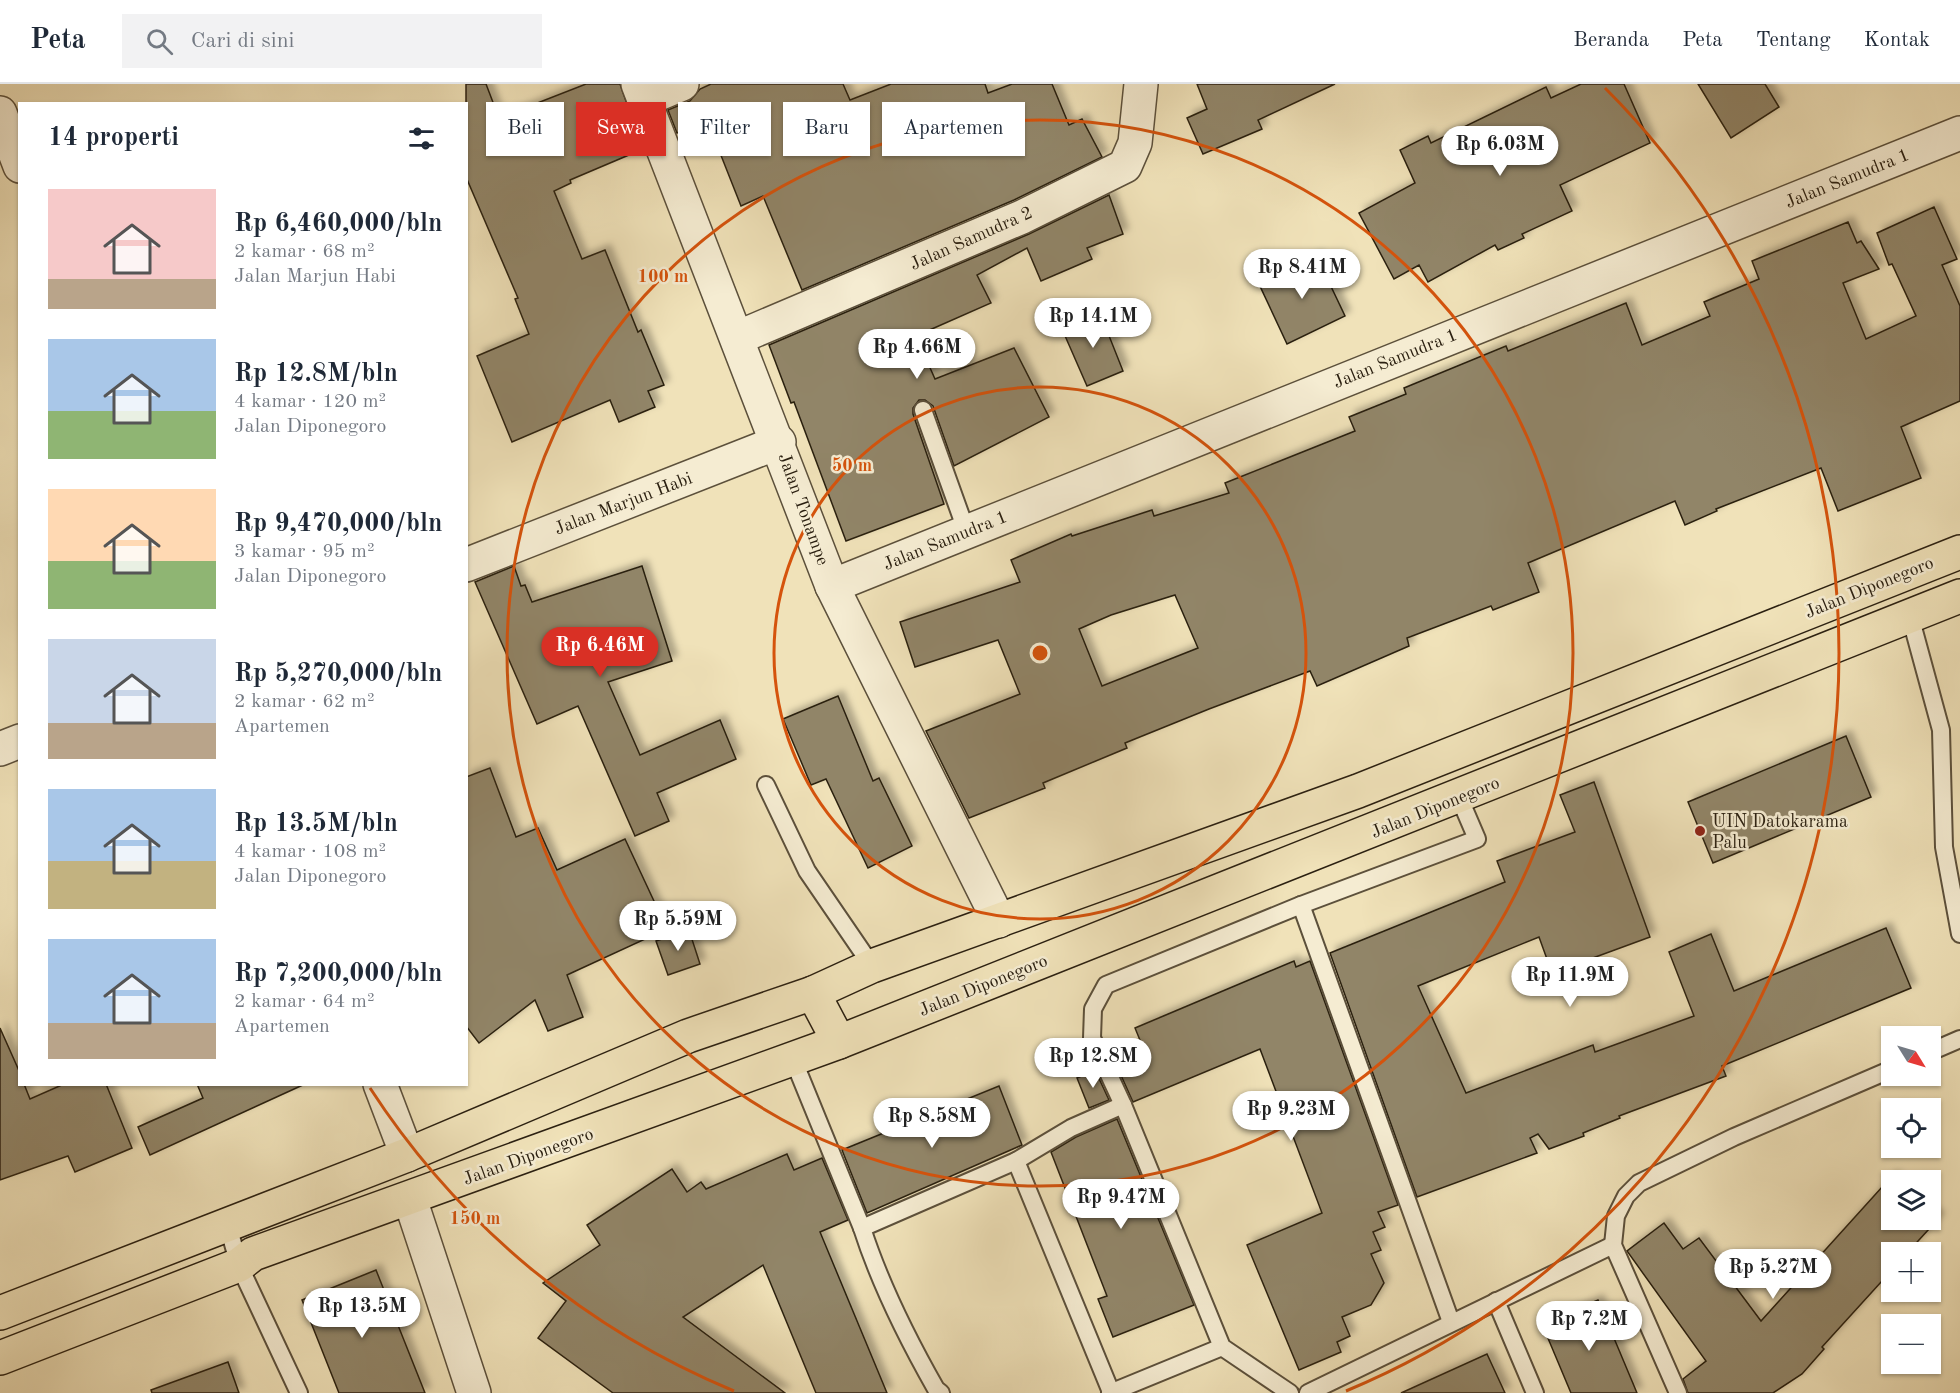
<!DOCTYPE html>
<html lang="id">
<head>
<meta charset="utf-8">
<style>
	:root { --surface:#fff; --page:#f2f2f3; --text:#1f2937; --muted:#747a83; --line:#e0e1e3; --accent:#d93025 }
	body { margin:0; font-family:"Old Standard TT",serif; background:var(--page); color:var(--text); height:100vh; display:flex; flex-direction:column; font-size:22px; white-space:nowrap }
	* { box-sizing:border-box; margin:0 }
	p { font-size:20px; color:var(--muted) }
	.icon { flex:none; width:33px; height:33px; fill:none; stroke:currentColor; stroke-width:2; stroke-linecap:round; stroke-linejoin:round }
	.map { position:relative; flex:1; overflow:hidden }
	.details { position:absolute; left:18px; top:18px; width:450px; height:984px; display:flex; flex-direction:column; background:var(--surface); border-radius:0px; box-shadow:0 2px 4px #0004 }
	.details>* { flex:none }
	.hud { position:absolute; left:486px; top:18px; width:570px; height:54px; display:flex; gap:12px }
	.needle { width:39px; rotate:127deg }
	.tools { position:absolute; left:1881px; top:942px; display:grid; gap:12px }
	.tools a { display:grid; place-items:center; width:60px; height:60px; border-radius:0px; background:var(--surface); box-shadow:0 2px 4px #0004; font-size:30px }
	.price { position:absolute; translate:-50% -51px; padding:0 14px; border-radius:21px; background:#fff; color:#222; font-size:20px; line-height:39px; filter:drop-shadow(0 2px 3px #0008) }
	.price::after { content:''; position:absolute; left:50%; top:36px; width:18px; height:14px; margin-left:-9px; background:inherit; clip-path:polygon(0 0,100% 0,50% 100%) }
	.price.current { background:var(--accent); color:#fff }
	ul { padding:0; list-style:none }
	li { display:flex; align-items:center; gap:18px; height:150px; padding:0 30px }
	li span { display:grid; place-items:center; flex:none; width:168px; height:120px; border-radius:0px; color:#555 }
	li>.icon { margin-inline-start:auto }
	span .icon { width:72px; height:72px; fill:#fffc; stroke-width:1 }
	li b { font-size:26px }
	h2 { display:flex; justify-content:space-between; align-items:center; height:72px; padding:0 30px; font-size:26px }
	.chip { padding:0 21px; border-radius:0px; background:var(--surface); box-shadow:0 2px 4px #0004; font-size:21px; line-height:54px }
	.chip.current { background:var(--accent); color:#fff }
	header { display:flex; align-items:center; gap:36px; box-sizing:border-box; height:84px; padding:0 30px; background:var(--surface); border-bottom:2px solid var(--line) }
	header strong { font-size:28px }
	nav { display:flex; gap:33px; margin-inline-start:auto; font-size:21px }
	.search { width:420px; height:54px; background:var(--page); display:flex; align-items:center; gap:15px; box-sizing:border-box; padding:0 21px; border-radius:0px; color:var(--muted); font-size:22px }
	.map>svg:first-child { display:block }
	.building { fill:#918568; stroke:#2b2011; stroke-width:1.5; fill-rule:evenodd; filter:url(#shadow) }
	.lines { fill:none; stroke-linecap:round; stroke-linejoin:round }
	.service-casing { stroke:#5c503b; stroke-width:20 }
	.minor-casing { stroke:#5c503b; stroke-width:36 }
	.trunk-casing { stroke:#2b2011; stroke-width:36 }
	.service { stroke:#f5ecd2; stroke-width:16 }
	.minor { stroke:#f5ecd2; stroke-width:33 }
	.trunk { stroke:#f0e2b9; stroke-width:33 }
	.ring { fill:none; stroke:#d5530c; stroke-width:3 }
	.poi-dot { fill:#8f2418; stroke:#f5ecd2; stroke-width:2 }
	.labels { text-anchor:middle; stroke-width:5; stroke-linejoin:round; paint-order:stroke }
	.street-label { font-size:18px; fill:#2b2011; stroke:#f5ecd2 }
	.poi-label { font-size:18px; fill:#2b2011; stroke:#f5ecd2; text-anchor:start }
	.centre { fill:#d5530c; stroke:#f5ecd2; stroke-width:3 }
	.ring-label { font-size:18px; text-anchor:middle; font-weight:bold; fill:#d5530c; stroke:#f5ecd2; stroke-width:5; stroke-linejoin:round; paint-order:stroke }
</style>
</head>
<body>
<header>
<strong>Peta</strong>
<div class="search"><svg class="icon" aria-label="search" viewBox="0 0 24 24"><circle cx="10" cy="10" r="6"/><path d="M15 15l6 6"/></svg>Cari di sini</div>
<nav><a>Beranda</a><a>Peta</a><a>Tentang</a><a>Kontak</a></nav>
</header>
<div class="map">
<svg width="1960" height="1309" viewBox="0 0 1960 1309">
	<defs>
		<filter id="shadow"><feDropShadow dx="5.5" dy="-5.5" stdDeviation="3" flood-color="#0004"/></filter>
	</defs>
	<rect width="100%" height="100%" fill="#f0e2b9"/>
	<filter id="stains"><feTurbulence type="fractalNoise" baseFrequency=".00333" numOctaves="4"/><feColorMatrix values="0 0 0 0 .2 0 0 0 0 .09 0 0 0 0 .02 0 0 0 .5 -.17"/></filter>
	<radialGradient id="worn" r=".72"><stop offset=".6" stop-color="#630" stop-opacity="0"/><stop offset="1" stop-color="#630" stop-opacity=".3"/></radialGradient>
	<!-- building -->
	<g class="building">
		<polygon points="466,0 486,0 499,34 586,0 620,0 643,65 570,96 571,99 554,107 582,175 605,166 638,248 641,246 664,301 648,307 655,323 619,338 610,316 512,358 477,272 529,250 515,215 518,214 466,93"/>
		<polygon points="711,0 843,0 850,16 891,0 985,0 988,9 1012,0 1052,0 1069,41 1082,35 1102,73 1014,116 802,206 763,112 741,122 707,36 677,49 668,26 690,17 700,5"/>
		<polygon points="1197,0 1335,0 1258,36 1262,45 1203,70 1187,34 1207,25"/>
		<polygon points="1581,0 1624,0 1650,59 1560,101 1572,127 1522,150 1524,154 1498,166 1495,161 1428,198 1419,181 1394,195 1359,129 1415,99 1400,66 1428,52 1431,59 1546,3 1551,14"/>
		<polygon points="1698,0 1765,0 1779,23 1731,54"/>
		<polygon points="1109,111 1123,150 1087,164 1092,175 1041,197 1027,164 977,191 991,219 916,252 935,295 1014,264 1049,333 954,382 933,322 925,316 919,316 913,324 913,330 944,420 846,457 794,318 791,319 769,261 1029,150"/>
		<path d="M1934,123L1957,175L1942,181L1960,222V317L1901,343L1921,394L1838,427L1821,384L1716,425L1717,427L1685,441L1675,417L1528,479L1539,508L1493,526L1491,522L1407,554L1409,562L1317,602L1310,587L1209,625L1125,659L1127,664L1043,699L1045,704L969,734L926,647L1020,610L998,556L915,583L900,538L1020,498L1011,476L1071,450L1072,452L1152,426L1154,432L1229,409L1225,399L1355,347L1349,333L1406,310L1404,304L1506,262L1508,267L1626,219L1642,261L1710,232L1704,218L1759,195L1752,177L1848,138L1857,159L1861,157L1879,185L1843,199L1866,255L1916,232L1892,180L1889,181L1877,149ZM1175,511L1198,564L1102,602L1079,545L1111,531Z"/>
		<polygon points="1317,173 1345,232 1287,260 1259,200"/>
		<polygon points="1100,229 1123,287 1087,302 1062,245"/>
		<polygon points="514,482 521,502 525,501 532,518 642,482 672,577 608,598 640,671 720,636 736,675 657,709 669,737 635,752 578,622 537,640 475,498"/>
		<polygon points="838,612 873,697 879,694 912,762 868,784 826,695 811,701 783,635"/>
		<polygon points="1846,652 1871,713 1713,779 1688,718"/>
		<polygon points="490,684 516,753 538,744 557,786 625,755 667,845 567,891 583,933 548,947 535,916 479,959 466,942 466,693"/>
		<polygon points="1594,698 1650,853 1552,889 1539,853 1418,902 1466,1009 1593,961 1595,968 1694,932 1669,868 1711,850 1734,907 1886,844 1911,904 1722,982 1726,992 1619,1032 1620,1034 1583,1049 1584,1052 1549,1065 1538,1050 1530,1054 1537,1069 1417,1113 1330,869 1505,798 1497,777 1575,748 1560,711"/>
		<polygon points="689,846 700,880 668,891 656,857"/>
		<polygon points="1294,877 1296,883 1310,877 1398,1121 1378,1128 1385,1143 1373,1148 1381,1166 1371,1170 1384,1199 1371,1221 1342,1233 1350,1252 1337,1258 1341,1268 1299,1286 1247,1161 1322,1129 1260,965 1133,1018 1115,978 1144,966 1135,944"/>
		<polygon points="0,944 20,989 20,1000 24,1000 30,1015 64,1000 106,1000 132,1064 75,1088 68,1072 0,1096"/>
		<polygon points="1095,986 1109,1016 1089,1024 1077,994"/>
		<polygon points="197,1000 305,1000 150,1071 138,1043 203,1014"/>
		<polygon points="999,1002 1022,1061 867,1129 842,1066"/>
		<polygon points="1117,1035 1194,1221 1113,1253 1098,1215 1107,1212 1051,1068 1076,1053"/>
		<polygon points="787,1070 794,1086 822,1074 848,1136 820,1148 887,1309 816,1309 763,1181 683,1233 785,1309 613,1309 538,1254 566,1217 543,1199 600,1161 587,1141 672,1085 687,1108 701,1098 706,1105"/>
		<polygon points="1892,1092 1897,1096 1892,1096 1892,1136 1930,1136 1930,1127 1939,1134 1908,1168 1892,1168 1892,1186 1822,1263 1824,1265 1802,1290 1773,1309 1688,1309 1683,1295 1706,1277 1627,1167 1664,1139 1683,1165 1699,1154 1761,1237"/>
		<polygon points="376,1186 425,1309 339,1309 302,1216"/>
		<polygon points="1598,1216 1637,1309 1571,1309 1542,1240"/>
		<polygon points="1487,1270 1505,1309 1401,1309"/>
		<polygon points="228,1278 239,1309 152,1309 151,1306"/>
	</g>
	<g class="lines">
		<defs>
			<g id="service">
				<polyline points="923,326 966,446"/>
				<polyline points="1906,532 1913,543 1941,646 1944,763 1960,850"/>
				<polyline points="766,701 807,787 872,882"/>
				<polyline points="1301,821 1451,1238"/>
				<polyline points="1930,968 1960,955"/>
				<polyline points="793,975 862,1144"/>
				<polyline points="1016,1077 1111,1308"/>
				<polyline points="228,1142 239,1181 299,1309"/>
				<polyline points="1496,1217 1535,1309"/>
				<path d="M941,1309L936,1305C907,1254 880,1200 862,1144L1016,1077L1071,1044L1123,1021"/>
				<polyline points="1110,1309 1222,1263"/>
				<polyline points="1290,1309 1222,1263 1123,1021 1092,954 1093,925 1106,901 1301,821 1477,755 1459,713"/>
				<polyline points="1308,1309 1613,1161"/>
				<polyline points="1678,1309 1613,1161 1616,1132 1626,1112 1639,1099 1734,1053 1892,985"/>
			</g>
			<g id="minor">
				<polyline points="638,0 832,502 999,837"/>
				<polyline points="644,16 682,0"/>
				<polyline points="0,29 20,82"/>
				<polyline points="737,254 1022,133 1125,82 1135,59 1141,0"/>
				<polyline points="466,481 779,358"/>
				<polyline points="832,502 1960,49"/>
				<polyline points="0,665 20,657"/>
				<polyline points="380,1000 407,1071"/>
				<polyline points="410,1115 474,1309"/>
			</g>
			<g id="trunk">
				<polyline points="813,909 839,958"/>
				<polyline points="0,1229 407,1071 688,952 813,909 872,882 1358,707 1960,468"/>
				<polyline points="0,1274 239,1181 253,1170 839,958 1960,512"/>
			</g>
		</defs>
		<!-- service casing -->
		<use href="#service" class="service-casing"/>
		<!-- minor casing -->
		<use href="#minor" class="minor-casing"/>
		<!-- trunk casing -->
		<use href="#trunk" class="trunk-casing"/>
		<!-- service -->
		<use href="#service" class="service"/>
		<!-- minor -->
		<use href="#minor" class="minor"/>
		<!-- trunk -->
		<use href="#trunk" class="trunk"/>
	</g>
	<!-- distance rings -->
	<g class="ring">
		<circle cx="1040" cy="569" r="266"/>
		<circle cx="1040" cy="569" r="533"/>
		<path d="M734 1307A799 799 0 0 1 370 1004M1605 4A799 799 0 0 1 1346 1307"/>
	</g>
	<!-- markers -->
	<circle class="poi-dot" cx="1700" cy="747" r="6"/>
	<g class="labels">
		<!-- street labels -->
		<g class="street-label">
			<text transform="translate(1847 94) rotate(-22)" y="6">Jalan Samudra 1</text>
			<text transform="translate(971 154) rotate(-24)" y="6">Jalan Samudra 2</text>
			<text transform="translate(1395 274) rotate(-22)" y="6">Jalan Samudra 1</text>
			<text transform="translate(623 419) rotate(-21)" y="6">Jalan Marjun Habi</text>
			<text transform="translate(804 425) rotate(70)" y="6">Jalan Tonampe</text>
			<text transform="translate(945 456) rotate(-22)" y="6">Jalan Samudra 1</text>
			<text transform="translate(1869 503) rotate(-22)" y="6">Jalan Diponegoro</text>
			<text transform="translate(1435 723) rotate(-22)" y="6">Jalan Diponegoro</text>
			<text transform="translate(983 901) rotate(-22)" y="6">Jalan Diponegoro</text>
			<text transform="translate(528 1072) rotate(-20)" y="6">Jalan Diponegoro</text>
		</g>
		<!-- poi labels -->
		<g class="poi-label">
			<text x="1712" y="743">UIN Datokarama<tspan x="1712" dy="21">Palu</tspan></text>
		</g>
	</g>
	<circle cx="1040" cy="569" r="9" class="centre"/>
	<g class="ring-label">
		<text x="663" y="198">100 m</text>
		<text x="852" y="387">50 m</text>
		<text x="475" y="1140">150 m</text>
	</g>
	<rect width="100%" height="100%" filter="url(#stains)"/>
	<rect width="100%" height="100%" fill="url(#worn)"/>
</svg>
<div class="tools">
<a><svg class="needle" viewBox="-14 -14 28 28"><path d="M0-13l5 13h-10z" fill="#e53935"/><path d="M0 13l5-13h-10z" fill="#747a83"/></svg></a>
<a><svg class="icon" aria-label="locate" viewBox="0 0 24 24"><circle cx="12" cy="12" r="6"/><path d="M12 2v4M12 18v4M2 12h4M18 12h4"/></svg></a>
<a><svg class="icon" aria-label="layers" viewBox="0 0 24 24"><path d="M12 4l9 5-9 5-9-5zM3 14l9 5 9-5"/></svg></a>
<a>+</a>
<a>−</a>
</div>
<b class="price" style="left:1500px;top:93px">Rp 6.03M</b>
<b class="price" style="left:1302px;top:216px">Rp 8.41M</b>
<b class="price" style="left:1093px;top:265px">Rp 14.1M</b>
<b class="price" style="left:917px;top:296px">Rp 4.66M</b>
<b class="price current" style="left:600px;top:594px">Rp 6.46M</b>
<b class="price" style="left:678px;top:868px">Rp 5.59M</b>
<b class="price" style="left:1570px;top:924px">Rp 11.9M</b>
<b class="price" style="left:1093px;top:1005px">Rp 12.8M</b>
<b class="price" style="left:1291px;top:1058px">Rp 9.23M</b>
<b class="price" style="left:932px;top:1065px">Rp 8.58M</b>
<b class="price" style="left:1121px;top:1146px">Rp 9.47M</b>
<b class="price" style="left:1773px;top:1216px">Rp 5.27M</b>
<b class="price" style="left:362px;top:1255px">Rp 13.5M</b>
<b class="price" style="left:1589px;top:1268px">Rp 7.2M</b>
<div class="hud">
<a class="chip">Beli</a>
<a class="chip current">Sewa</a>
<a class="chip">Filter</a>
<a class="chip">Baru</a>
<a class="chip">Apartemen</a>
</div>
<section class="details">
<h2>14 properti<svg class="icon" aria-label="filters" viewBox="0 0 24 24"><path d="M4 7h16M4 17h16"/><circle cx="9" cy="7" r="2"/><circle cx="15" cy="17" r="2"/></svg></h2>
<ul>
<li><span style="background:linear-gradient(#f6c9c9 75%,#b9a48a 0)"><svg class="icon" aria-label="home" viewBox="0 0 24 24"><path d="M3 11l9-7 9 7M6 9v11h12V9"/></svg></span><div><b>Rp 6,460,000/bln</b><p>2 kamar · 68 m²</p><p>Jalan Marjun Habi</p></div></li>
<li><span style="background:linear-gradient(#a9c7e8 60%,#8fb573 0)"><svg class="icon" aria-label="home" viewBox="0 0 24 24"><path d="M3 11l9-7 9 7M6 9v11h12V9"/></svg></span><div><b>Rp 12.8M/bln</b><p>4 kamar · 120 m²</p><p>Jalan Diponegoro</p></div></li>
<li><span style="background:linear-gradient(#ffd9b3 60%,#8fb573 0)"><svg class="icon" aria-label="home" viewBox="0 0 24 24"><path d="M3 11l9-7 9 7M6 9v11h12V9"/></svg></span><div><b>Rp 9,470,000/bln</b><p>3 kamar · 95 m²</p><p>Jalan Diponegoro</p></div></li>
<li><span style="background:linear-gradient(#c9d6e8 70%,#b9a48a 0)"><svg class="icon" aria-label="home" viewBox="0 0 24 24"><path d="M3 11l9-7 9 7M6 9v11h12V9"/></svg></span><div><b>Rp 5,270,000/bln</b><p>2 kamar · 62 m²</p><p>Apartemen</p></div></li>
<li><span style="background:linear-gradient(#a9c7e8 60%,#c2b280 0)"><svg class="icon" aria-label="home" viewBox="0 0 24 24"><path d="M3 11l9-7 9 7M6 9v11h12V9"/></svg></span><div><b>Rp 13.5M/bln</b><p>4 kamar · 108 m²</p><p>Jalan Diponegoro</p></div></li>
<li><span style="background:linear-gradient(#a9c7e8 70%,#b9a48a 0)"><svg class="icon" aria-label="home" viewBox="0 0 24 24"><path d="M3 11l9-7 9 7M6 9v11h12V9"/></svg></span><div><b>Rp 7,200,000/bln</b><p>2 kamar · 64 m²</p><p>Apartemen</p></div></li>
</ul>
</section>
</div>
</body>
</html>
